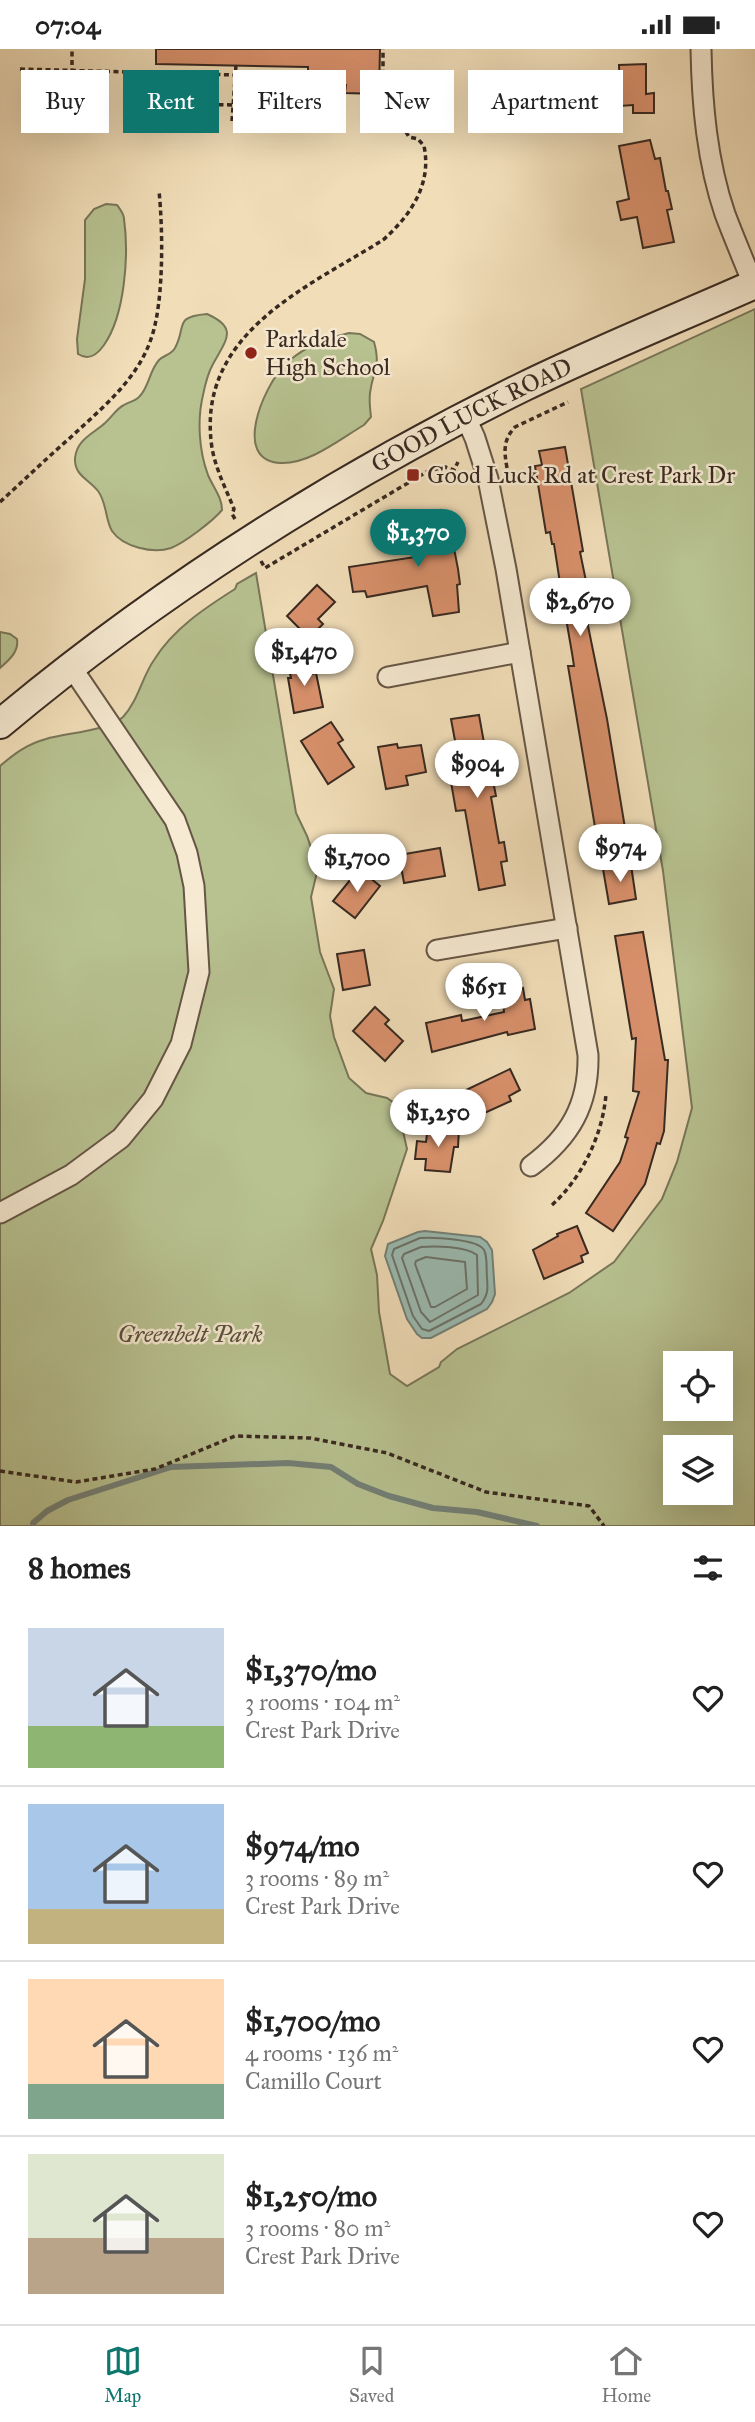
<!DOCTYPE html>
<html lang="en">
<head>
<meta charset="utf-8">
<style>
	:root { --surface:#fff; --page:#f6f6f6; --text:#222; --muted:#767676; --line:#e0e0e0; --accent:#0f766e }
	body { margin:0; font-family:"IM FELL Great Primer",serif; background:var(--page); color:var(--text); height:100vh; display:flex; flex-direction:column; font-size:26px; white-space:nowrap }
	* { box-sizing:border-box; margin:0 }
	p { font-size:23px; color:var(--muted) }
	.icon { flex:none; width:38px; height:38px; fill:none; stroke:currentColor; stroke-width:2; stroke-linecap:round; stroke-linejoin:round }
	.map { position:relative; height:1477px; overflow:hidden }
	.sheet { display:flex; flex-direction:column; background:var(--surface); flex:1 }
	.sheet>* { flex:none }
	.guide { position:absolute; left:21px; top:21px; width:714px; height:63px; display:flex; gap:14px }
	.fabs { position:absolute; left:663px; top:1302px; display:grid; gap:14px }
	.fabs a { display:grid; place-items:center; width:70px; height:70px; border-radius:0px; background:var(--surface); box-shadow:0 7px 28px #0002; font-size:35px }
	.price { position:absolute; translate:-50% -60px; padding:0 16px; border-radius:24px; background:#fff; color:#222; font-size:23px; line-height:46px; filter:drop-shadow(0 2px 4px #0008) }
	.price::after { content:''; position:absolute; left:50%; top:42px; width:21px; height:16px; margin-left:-10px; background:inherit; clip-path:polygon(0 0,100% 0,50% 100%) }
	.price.selected { background:var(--accent); color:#fff }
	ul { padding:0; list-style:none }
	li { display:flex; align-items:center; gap:21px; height:175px; padding:0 28px }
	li+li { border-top:2px solid var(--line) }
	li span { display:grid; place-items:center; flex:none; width:196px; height:140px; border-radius:0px; color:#555 }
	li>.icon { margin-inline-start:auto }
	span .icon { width:84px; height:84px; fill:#fffc; stroke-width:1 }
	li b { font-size:30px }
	h2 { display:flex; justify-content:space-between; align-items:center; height:84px; padding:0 28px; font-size:30px }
	.pill { padding:0 24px; border-radius:0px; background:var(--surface); box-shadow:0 7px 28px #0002; font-size:24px; line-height:63px }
	.pill.selected { background:var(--accent); color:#fff }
	.status { display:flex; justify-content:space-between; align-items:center; height:49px; padding:0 35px; background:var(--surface); direction:ltr }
	.status svg { height:19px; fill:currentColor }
	.menu { display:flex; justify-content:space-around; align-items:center; height:98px; border-top:2px solid var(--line); background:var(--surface); font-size:19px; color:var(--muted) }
	.menu a { display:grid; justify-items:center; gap:4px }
	.menu .selected { color:var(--accent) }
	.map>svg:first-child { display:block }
	.green { fill:#b8c291; stroke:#787658; stroke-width:2; fill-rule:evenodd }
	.water { fill:#9bbcb3; stroke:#738178; stroke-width:2 }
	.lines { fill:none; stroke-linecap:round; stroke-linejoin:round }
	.shore { stroke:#6a726a; stroke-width:2 }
	.stream { stroke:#738178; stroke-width:6 }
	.building { fill:#d9916c; stroke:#382920; stroke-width:2 }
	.minor-casing { stroke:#665646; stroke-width:23 }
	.secondary-casing { stroke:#382920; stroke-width:32 }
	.path { stroke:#382920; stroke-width:3.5; stroke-dasharray:5 3.5; stroke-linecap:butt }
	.minor { stroke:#f6ead2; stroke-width:19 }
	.secondary { stroke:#f6ead2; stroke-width:28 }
	.poi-dot { fill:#8f2418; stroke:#f6ead2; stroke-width:2.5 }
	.labels { text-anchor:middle; stroke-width:5; stroke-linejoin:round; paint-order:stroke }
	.poi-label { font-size:24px; fill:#382920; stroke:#f6ead2; text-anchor:start }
	.street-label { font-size:24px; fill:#382920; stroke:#f6ead2 }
	.park-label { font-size:24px; font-style:italic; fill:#584f3c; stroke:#f6ead2 }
</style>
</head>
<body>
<div class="status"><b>07:04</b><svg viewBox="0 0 49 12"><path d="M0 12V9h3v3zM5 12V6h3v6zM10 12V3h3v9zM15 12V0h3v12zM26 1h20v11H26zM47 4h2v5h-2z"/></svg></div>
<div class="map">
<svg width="755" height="1477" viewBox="0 0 755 1477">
	<rect width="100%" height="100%" fill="#f1deb9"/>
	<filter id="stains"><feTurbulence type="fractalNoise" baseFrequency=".00286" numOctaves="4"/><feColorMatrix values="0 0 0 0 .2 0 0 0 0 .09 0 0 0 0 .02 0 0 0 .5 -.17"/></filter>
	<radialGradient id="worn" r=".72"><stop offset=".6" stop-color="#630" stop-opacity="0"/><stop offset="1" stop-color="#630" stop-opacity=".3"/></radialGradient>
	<!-- green -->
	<g class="green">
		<path d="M106,155L117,156C120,160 124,165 124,170C129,206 125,266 104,296C97,306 89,312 78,305L77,290L85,230V171L94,160Z"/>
		<path d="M755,260V1477H0V717C14,705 27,695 46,690C65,684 108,682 123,668C138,652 142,628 154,611C173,580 205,559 235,540L237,535L256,524L296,764L307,787L318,819L311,848L320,903L334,940L330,967L334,988L349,1029L366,1044L387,1049L397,1056L407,1100L383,1172L371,1200L377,1226L379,1263L390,1325L407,1337L439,1318L441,1313L457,1300L569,1244L614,1213L662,1150L677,1113L692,1059L663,822L581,340ZM676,1314H721V1360H676ZM676,1398H721V1444H676Z"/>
		<path d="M207,265C239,279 226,291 213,315C208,324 205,336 203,346C197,371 199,402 208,426C213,438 222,448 222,461C213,472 184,494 171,499C153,505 123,498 112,482C105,470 107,454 98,442C89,430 74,427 75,409C77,390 93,385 105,374C112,368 116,360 124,356C129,353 135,352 139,348C149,339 149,322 159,311C164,306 171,306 175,299C187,277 173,268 207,265Z"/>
		<path d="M349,284L360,285L374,293C381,318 373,321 370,344C369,352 370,360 371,368L364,376C340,390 310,415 281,414C231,412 264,338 283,318C300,299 324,290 349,284Z"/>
		<path d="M0,583L10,585L17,590C19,603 9,611 0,619Z"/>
	</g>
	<!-- water -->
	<polygon class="water" points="425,1182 480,1188 487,1193 492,1201 495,1245 492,1253 487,1260 431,1289 422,1289 417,1285 407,1270 385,1207 388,1195 418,1183"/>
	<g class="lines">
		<!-- shore -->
		<g class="shore">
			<path d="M420,1189C432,1188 478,1190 484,1201C488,1208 486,1221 487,1229C488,1240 488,1246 481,1255L429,1282L422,1280L413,1267L392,1206L394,1200Z"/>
			<path d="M421,1198C436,1197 466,1197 477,1206L478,1246L430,1273L421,1263L402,1209L404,1205Z"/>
			<polygon points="426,1208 465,1213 467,1240 435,1258 431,1258 415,1215 416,1212"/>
		</g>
		<!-- stream -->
		<polyline class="stream" points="33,1477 33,1474 47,1462 68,1451 171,1418 288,1414 331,1418 358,1435 389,1447 433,1459 477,1463 537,1477"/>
	</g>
	<!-- building -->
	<g class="building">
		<polygon points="156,0 380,0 379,45 345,44 346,36 308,35 308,18 156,15"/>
		<polygon points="646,15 646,45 654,44 654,64 633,64 633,56 620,57 619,16"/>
		<polygon points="650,91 655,110 660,109 666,142 668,142 672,160 667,161 674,193 643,199 637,168 621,171 617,153 629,150 619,97"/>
		<polygon points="565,398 583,502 580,503 594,571 587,572 607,670 625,779 596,784 568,617 574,617 572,604 563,552 557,553 554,535 560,534 554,495 552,495 550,483 546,484 535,417 542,416 539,402"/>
		<polygon points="440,461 445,485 451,484 458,520 460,535 457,536 459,563 433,567 427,537 367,548 365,542 353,543 349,518 422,507 415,466"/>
		<polygon points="317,536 335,553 318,570 323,575 309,589 287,567"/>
		<polygon points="308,612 311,625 316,624 323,658 294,664 288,629 291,629 288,616"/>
		<polygon points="479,666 490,727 492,727 496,747 491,748 499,794 504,793 507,812 501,813 505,836 479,841 465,761 456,762 447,710 458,708 451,670"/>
		<polygon points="331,673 343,691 338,694 354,718 328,735 301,692"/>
		<polygon points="397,695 398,699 421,696 426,723 406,727 408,736 386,740 378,698"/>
		<polygon points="440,799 445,827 404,834 399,806"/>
		<polygon points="631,816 636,850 609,855 603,820"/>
		<polygon points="359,820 380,837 355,869 333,852"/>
		<polygon points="643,883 665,1011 668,1011 664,1082 660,1095 657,1094 645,1135 613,1182 586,1164 620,1113 628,1089 625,1088 639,1043 633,1042 636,989 632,990 615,887"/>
		<polygon points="364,901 370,936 343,941 337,905"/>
		<polygon points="523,939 525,951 530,950 535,980 508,986 507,983 432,1003 426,974 461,966 462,972 504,963 502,942"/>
		<polygon points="375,958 389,971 385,975 403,992 385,1012 353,982"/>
		<polygon points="510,1020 520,1041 509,1047 511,1052 478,1067 466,1041"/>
		<polygon points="428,1078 459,1080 458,1098 454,1098 450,1123 425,1121 426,1110 415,1110 417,1092 426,1093"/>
		<polygon points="577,1177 588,1204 581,1207 583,1213 544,1230 533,1201 558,1187 557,1185"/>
	</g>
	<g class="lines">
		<defs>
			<g id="minor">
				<path d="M701,0C702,56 707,112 725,165C734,189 744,212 753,235"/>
				<path d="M466,369L475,389L488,430L506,520L588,1006C589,1056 570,1088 531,1117"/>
				<polyline points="388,628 520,603"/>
				<polyline points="437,901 567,879"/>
				<polyline points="0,1164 71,1126 121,1089 153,1050 181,995 199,923 194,837 187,804 175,771 70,616"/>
			</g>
			<g id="secondary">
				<path id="s1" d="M0,675C160,541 336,430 523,338C599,301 678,269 755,235"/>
			</g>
		</defs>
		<!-- minor casing -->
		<use href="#minor" class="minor-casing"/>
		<!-- secondary casing -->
		<use href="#secondary" class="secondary-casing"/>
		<!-- path -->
		<g class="path">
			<polyline points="20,20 235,26"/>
			<polyline points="146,58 146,54 233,56"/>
			<polyline points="72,67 72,0"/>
			<polyline points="232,72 236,16"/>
			<path d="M507,419C504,402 503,391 515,378L568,353"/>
			<path d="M0,453C24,431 47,409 71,388C102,359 137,331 151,290C164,254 163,181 159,142"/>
			<path d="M235,470L232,465L234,460C226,440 216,421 212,399C195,286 304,240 383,191C411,166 432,135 424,97L418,90L409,88L383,43V0"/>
			<polyline points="261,512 265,519 428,422 445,418 454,421 458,413"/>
			<path d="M552,1156C582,1129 603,1085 606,1045"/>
			<polyline points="0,1422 76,1433 155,1420 235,1387 310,1389 387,1404 486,1443 589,1457 604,1477"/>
		</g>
		<!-- minor -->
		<use href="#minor" class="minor"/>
		<!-- secondary -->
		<use href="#secondary" class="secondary"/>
	</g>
	<!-- markers -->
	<g class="poi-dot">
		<circle cx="251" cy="304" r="7"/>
		<rect x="406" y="419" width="14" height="14" rx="3.5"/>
	</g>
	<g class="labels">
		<!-- poi labels -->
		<g class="poi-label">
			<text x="265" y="298">Parkdale<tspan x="265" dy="28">High School</tspan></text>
			<text x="427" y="434">Good Luck Rd at Crest Park Dr</text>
		</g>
		<!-- street labels -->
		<g class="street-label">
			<text dy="8" stroke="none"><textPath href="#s1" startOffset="565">GOOD LUCK ROAD</textPath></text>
		</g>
		<!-- park labels -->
		<g class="park-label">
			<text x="190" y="1293">Greenbelt Park</text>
		</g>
	</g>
	<rect width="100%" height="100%" filter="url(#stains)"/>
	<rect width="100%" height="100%" fill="url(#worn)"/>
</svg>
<div class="fabs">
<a><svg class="icon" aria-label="locate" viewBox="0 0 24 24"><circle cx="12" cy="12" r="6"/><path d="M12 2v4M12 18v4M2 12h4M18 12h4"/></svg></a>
<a><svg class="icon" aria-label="layers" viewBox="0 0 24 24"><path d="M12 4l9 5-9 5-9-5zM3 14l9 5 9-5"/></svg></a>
</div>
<b class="price selected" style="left:418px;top:520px">$1,370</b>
<b class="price" style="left:580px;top:589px">$2,670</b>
<b class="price" style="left:304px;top:639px">$1,470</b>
<b class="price" style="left:477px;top:751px">$904</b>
<b class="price" style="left:620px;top:835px">$974</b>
<b class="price" style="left:357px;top:845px">$1,700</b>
<b class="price" style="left:484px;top:974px">$651</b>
<b class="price" style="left:438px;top:1100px">$1,250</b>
<div class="guide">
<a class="pill">Buy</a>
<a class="pill selected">Rent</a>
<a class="pill">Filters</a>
<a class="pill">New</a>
<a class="pill">Apartment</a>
</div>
</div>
<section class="sheet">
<h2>8 homes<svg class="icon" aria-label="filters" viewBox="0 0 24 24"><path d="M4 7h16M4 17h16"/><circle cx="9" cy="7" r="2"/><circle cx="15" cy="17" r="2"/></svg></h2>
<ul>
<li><span style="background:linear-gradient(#c9d6e8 70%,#8fb573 0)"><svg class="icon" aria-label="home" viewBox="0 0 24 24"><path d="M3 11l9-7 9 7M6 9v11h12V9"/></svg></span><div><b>$1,370/mo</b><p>3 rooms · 104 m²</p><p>Crest Park Drive</p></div><svg class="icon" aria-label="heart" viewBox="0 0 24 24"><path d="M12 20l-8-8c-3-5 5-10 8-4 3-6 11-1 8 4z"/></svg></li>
<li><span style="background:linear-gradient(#a9c7e8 75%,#c2b280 0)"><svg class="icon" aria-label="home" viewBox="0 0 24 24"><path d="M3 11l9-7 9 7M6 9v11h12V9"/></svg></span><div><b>$974/mo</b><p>3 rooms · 89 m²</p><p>Crest Park Drive</p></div><svg class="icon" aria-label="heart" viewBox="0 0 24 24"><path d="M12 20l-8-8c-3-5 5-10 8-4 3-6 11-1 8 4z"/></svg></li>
<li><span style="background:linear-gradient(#ffd9b3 75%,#7fa58c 0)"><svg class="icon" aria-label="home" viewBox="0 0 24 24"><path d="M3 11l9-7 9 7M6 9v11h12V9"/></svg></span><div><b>$1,700/mo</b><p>4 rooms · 136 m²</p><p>Camillo Court</p></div><svg class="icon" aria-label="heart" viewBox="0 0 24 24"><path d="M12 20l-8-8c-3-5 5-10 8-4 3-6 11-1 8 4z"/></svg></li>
<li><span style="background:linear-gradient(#dfe7d0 60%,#b9a48a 0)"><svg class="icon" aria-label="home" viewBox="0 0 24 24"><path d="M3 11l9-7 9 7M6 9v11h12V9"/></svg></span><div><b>$1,250/mo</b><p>3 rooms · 80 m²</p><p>Crest Park Drive</p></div><svg class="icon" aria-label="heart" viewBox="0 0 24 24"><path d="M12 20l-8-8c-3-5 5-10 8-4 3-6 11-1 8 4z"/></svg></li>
</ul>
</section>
<nav class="menu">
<a class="selected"><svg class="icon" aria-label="map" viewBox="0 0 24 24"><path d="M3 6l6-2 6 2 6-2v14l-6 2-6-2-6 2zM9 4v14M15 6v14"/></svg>Map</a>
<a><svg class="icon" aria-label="saved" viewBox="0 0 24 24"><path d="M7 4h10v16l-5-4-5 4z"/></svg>Saved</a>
<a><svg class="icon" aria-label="home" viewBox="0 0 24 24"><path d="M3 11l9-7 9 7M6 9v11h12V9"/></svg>Home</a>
</nav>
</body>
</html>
